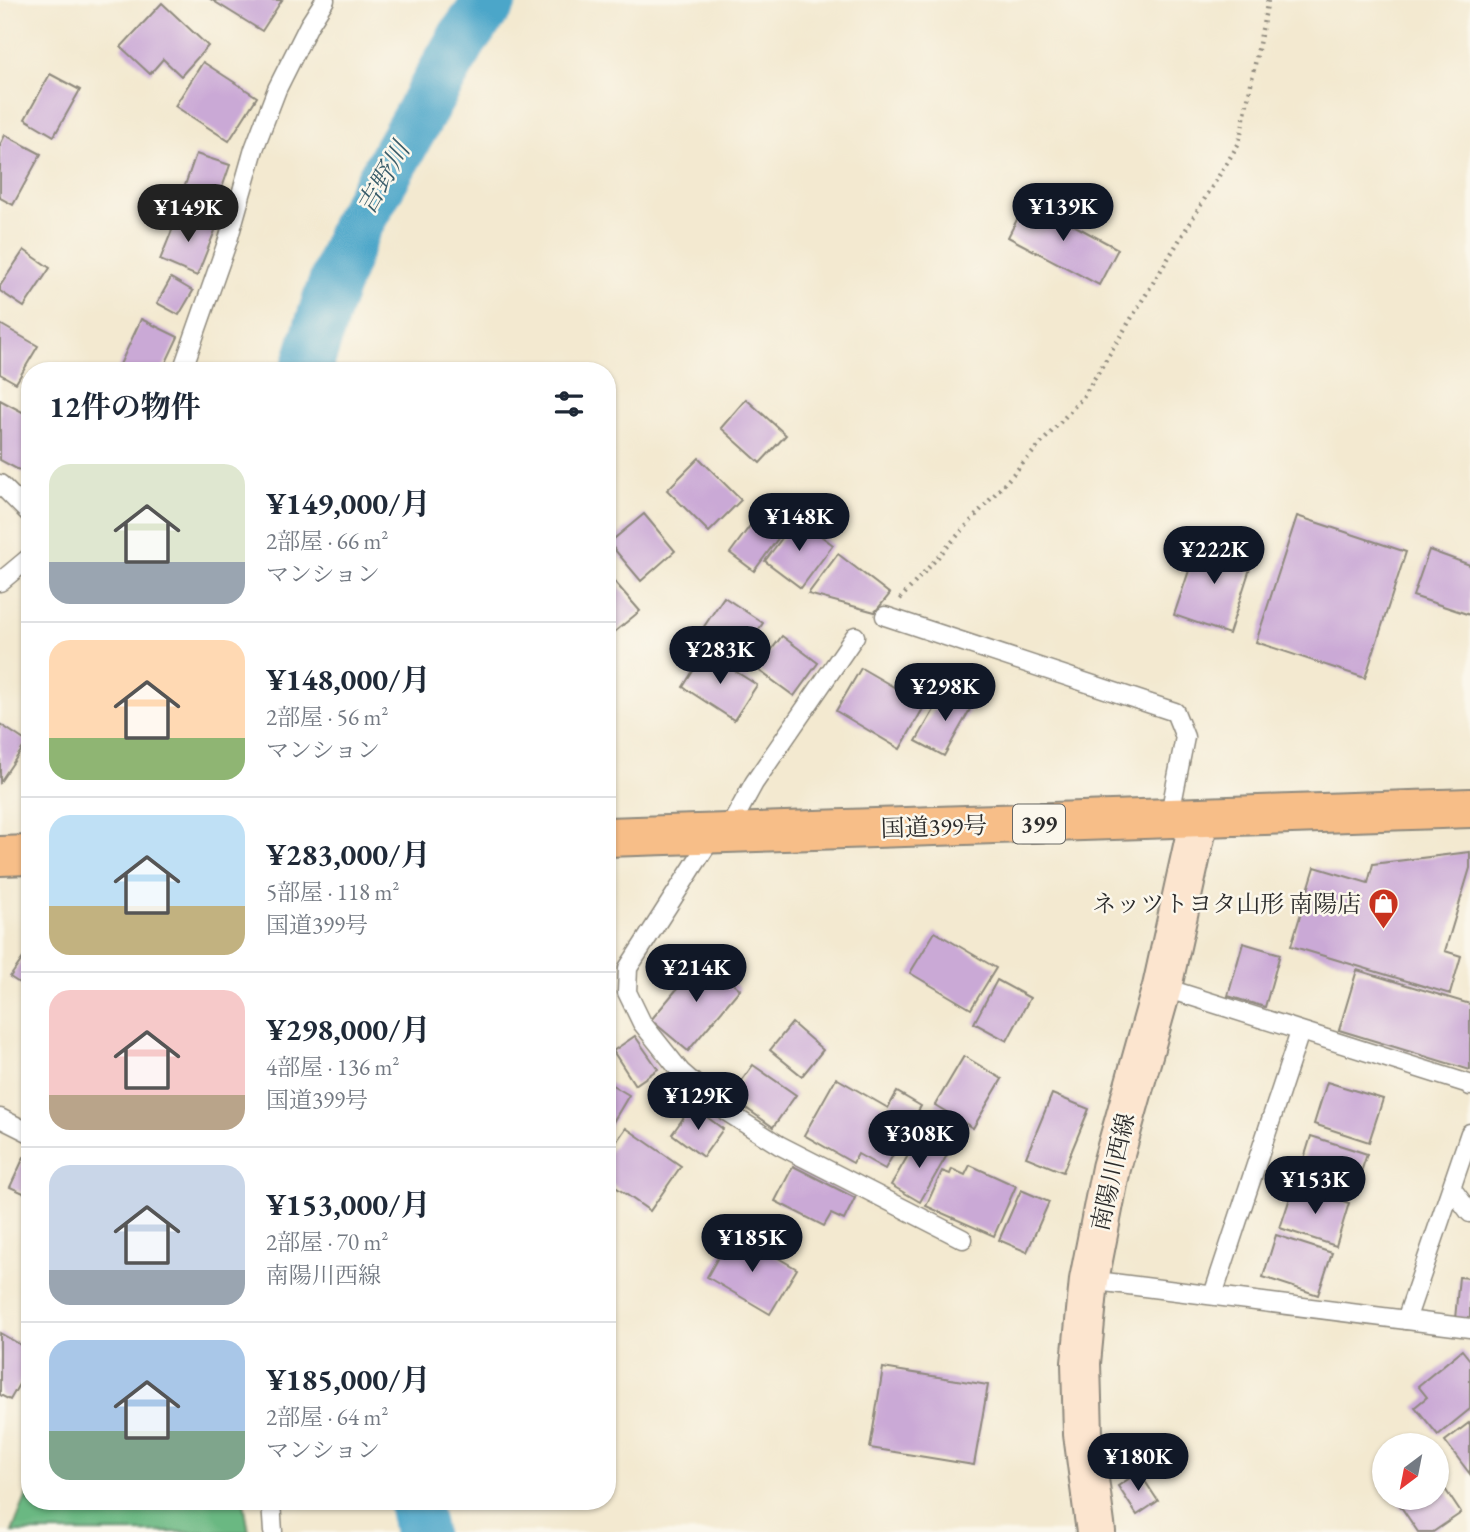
<!DOCTYPE html>
<html lang="ja">
<head>
<meta charset="utf-8">
<style>
	:root { --surface:#fff; --page:#f2f2f3; --text:#1f2937; --muted:#747a83; --line:#e0e1e3; --accent:#111827 }
	body { margin:0; font-family:"EB Garamond","Noto Serif JP",serif; background:var(--page); color:var(--text); height:100vh; display:flex; flex-direction:column; font-size:26px; white-space:nowrap }
	* { box-sizing:border-box; margin:0 }
	p { font-size:23px; color:var(--muted) }
	.icon { flex:none; width:38px; height:38px; fill:none; stroke:currentColor; stroke-width:2; stroke-linecap:round; stroke-linejoin:round }
	.map { position:relative; flex:1; overflow:hidden }
	.details { position:absolute; left:21px; top:362px; width:595px; height:1148px; display:flex; flex-direction:column; background:var(--surface); border-radius:28px; box-shadow:0 2px 5px #0004 }
	.details>* { flex:none }
	.needle { width:46px; rotate:212deg }
	.buttons { position:absolute; left:1372px; top:1433px; display:grid; gap:14px }
	.buttons a { display:grid; place-items:center; width:77px; height:77px; border-radius:50%; background:var(--surface); box-shadow:0 2px 5px #0004; font-size:35px }
	.price { position:absolute; translate:-50% -60px; padding:0 16px; border-radius:24px; background:var(--accent); color:#fff; font-size:23px; line-height:46px; filter:drop-shadow(0 2px 4px #0008) }
	.price::after { content:''; position:absolute; left:50%; top:42px; width:21px; height:16px; margin-left:-10px; background:inherit; clip-path:polygon(0 0,100% 0,50% 100%) }
	.price.active { background:#222; color:#fff }
	ul { padding:0; list-style:none }
	li { display:flex; align-items:center; gap:21px; height:175px; padding:0 28px }
	li+li { border-top:2px solid var(--line) }
	li span { display:grid; place-items:center; flex:none; width:196px; height:140px; border-radius:21px; color:#555 }
	li>.icon { margin-inline-start:auto }
	span .icon { width:84px; height:84px; fill:#fffc; stroke-width:1 }
	li b { font-size:30px }
	h2 { display:flex; justify-content:space-between; align-items:center; height:84px; padding:0 28px; font-size:30px }
	.map>svg:first-child { display:block }
	.forest { fill:#6ab882; stroke:#4a7256; stroke-width:2 }
	.lines { fill:none; stroke-linecap:round; stroke-linejoin:round }
	.river { stroke:#4ba6c9; stroke-width:52 }
	.building { fill:#caa9d6 }
	.service-casing { stroke:#8f8a7e; stroke-width:21 }
	.secondary-casing { stroke:#8f8a7e; stroke-width:42 }
	.trunk-casing { stroke:#8f8a7e; stroke-width:42 }
	.path { stroke:#8f8a7e; stroke-width:4.5; stroke-dasharray:2 5; stroke-linecap:butt }
	.service { stroke:#fff; stroke-width:18 }
	.secondary { stroke:#fce5cf; stroke-width:38 }
	.trunk { stroke:#f7be88; stroke-width:38 }
	.labels { text-anchor:middle; stroke-width:5; stroke-linejoin:round; paint-order:stroke }
	.shield { fill:#fbf7ec; stroke:#696865; stroke-width:2 }
	.shield-label { font-size:23px; font-weight:bold; fill:#2b2b2b }
	.street-label { font-size:24px; fill:#2b2b2b; stroke:#fbf7ec }
	.poi-label { font-size:24px; fill:#2b2b2b; stroke:#fbf7ec; text-anchor:end }
	.water-label { font-size:26px; font-style:italic; fill:#385c6a; stroke:#fbf7ec }
</style>
</head>
<body>
<div class="map">
<svg width="1470" height="1532" viewBox="0 0 1470 1532">
	<rect width="100%" height="100%" fill="#fbf7ec"/>
	<filter id="ink" filterUnits="userSpaceOnUse"><feTurbulence type="fractalNoise" baseFrequency=".0143" numOctaves="2"/><feDisplacementMap in="SourceGraphic" scale="14" xChannelSelector="R" yChannelSelector="G"/><feConvolveMatrix kernelMatrix="1 2 1 2 8 2 1 2 1" color-interpolation-filters="sRGB"/></filter>
	<filter id="wash" filterUnits="userSpaceOnUse"><feTurbulence type="fractalNoise" baseFrequency=".00686" numOctaves="4" result="noise"/><feDisplacementMap in="SourceGraphic" scale="28" xChannelSelector="R" yChannelSelector="G"/><feGaussianBlur stdDeviation="1.57" result="paint"/><feColorMatrix in="noise" values="0 0 0 0 0 0 0 0 0 0 0 0 0 0 0 0 0 1.4 0 .05"/><feComposite in="paint" operator="in"/></filter>
	<g filter="url(#wash)">
		<rect width="100%" height="100%" fill="#f3e9d0"/>
		<!-- forest -->
		<polygon class="forest" points="30,1487 30,1502 244,1502 249,1532 12,1532"/>
		<g class="lines">
			<!-- river -->
			<g class="river">
				<polyline points="306,371 328,300 355,228 463,38 491,0"/>
				<polyline points="414,1502 420,1532"/>
			</g>
		</g>
		<g id="blocks">
			<!-- building -->
			<g class="building">
				<polygon points="212,0 282,0 262,31"/>
				<polygon points="162,3 208,46 181,76 163,59 150,74 121,47"/>
				<polygon points="203,62 257,97 229,141 175,106"/>
				<polygon points="50,74 80,90 54,136 25,119"/>
				<polygon points="5,135 41,154 13,205 0,198 0,145"/>
				<polygon points="196,154 230,165 216,205 182,194"/>
				<polygon points="1027,200 1118,249 1099,285 1008,237"/>
				<polygon points="179,213 216,228 197,276 160,260"/>
				<polygon points="24,250 50,268 24,307 0,291 0,286"/>
				<polygon points="171,278 193,291 179,315 157,303"/>
				<polygon points="141,319 178,337 162,371 117,371"/>
				<polygon points="0,324 38,346 16,383 0,374"/>
				<polygon points="746,399 786,435 760,463 721,428"/>
				<polygon points="0,400 30,416 30,476 0,460"/>
				<polygon points="699,458 741,500 709,532 667,490"/>
				<polygon points="644,514 675,551 641,581 609,543"/>
				<polygon points="758,515 782,533 754,571 730,553"/>
				<polygon points="1297,516 1406,552 1365,678 1256,642"/>
				<polygon points="797,518 833,545 801,588 765,561"/>
				<polygon points="1200,538 1254,556 1229,634 1174,615"/>
				<polygon points="1429,550 1470,565 1470,615 1413,596"/>
				<polygon points="838,554 890,594 875,612 808,594"/>
				<polygon points="607,573 640,611 612,634 607,628"/>
				<polygon points="724,597 763,623 741,655 703,628"/>
				<polygon points="782,636 818,663 794,696 757,669"/>
				<polygon points="705,652 757,685 734,720 683,687"/>
				<polygon points="861,668 925,705 900,749 836,711"/>
				<polygon points="946,689 973,704 944,756 916,741"/>
				<polygon points="0,724 27,742 0,782"/>
				<polygon points="1470,852 1470,868 1445,951 1461,956 1450,994 1291,946 1315,867 1368,883 1373,864"/>
				<polygon points="935,932 996,968 971,1009 910,973"/>
				<polygon points="1243,943 1280,954 1265,1007 1228,996"/>
				<polygon points="30,948 30,990 10,977"/>
				<polygon points="703,958 740,989 688,1051 651,1020"/>
				<polygon points="1357,970 1470,1004 1470,1070 1339,1030"/>
				<polygon points="997,980 1030,998 1007,1041 974,1023"/>
				<polygon points="792,1023 823,1050 802,1076 770,1050"/>
				<polygon points="635,1036 658,1069 635,1085 613,1051"/>
				<polygon points="964,1056 1002,1079 973,1128 935,1105"/>
				<polygon points="753,1065 796,1095 773,1127 730,1097"/>
				<polygon points="836,1078 888,1108 897,1092 921,1106 885,1169 858,1154 853,1163 804,1135"/>
				<polygon points="607,1082 629,1095 607,1132"/>
				<polygon points="1327,1082 1383,1099 1369,1142 1314,1124"/>
				<polygon points="1052,1094 1089,1109 1063,1172 1026,1157"/>
				<polygon points="692,1106 723,1129 703,1157 672,1134"/>
				<polygon points="626,1128 681,1166 650,1211 607,1181 607,1155"/>
				<polygon points="1311,1136 1367,1154 1353,1196 1298,1178"/>
				<polygon points="918,1138 947,1155 920,1202 891,1185"/>
				<polygon points="24,1157 30,1159 30,1196 10,1187"/>
				<polygon points="970,1165 1016,1186 994,1236 926,1206 942,1171 950,1174 952,1169 965,1175"/>
				<polygon points="793,1166 855,1198 844,1220 831,1214 824,1226 775,1201"/>
				<polygon points="1294,1186 1349,1203 1336,1246 1280,1228"/>
				<polygon points="1021,1190 1049,1202 1027,1252 999,1240"/>
				<polygon points="739,1235 797,1269 770,1314 707,1277 723,1248 729,1252"/>
				<polygon points="1276,1235 1332,1253 1318,1295 1263,1277"/>
				<polygon points="1459,1277 1470,1278 1470,1320 1455,1319"/>
				<polygon points="0,1333 30,1350 30,1365 10,1400 0,1395"/>
				<polygon points="1462,1350 1470,1360 1470,1409 1438,1435 1415,1407 1427,1397 1418,1386"/>
				<polygon points="883,1368 988,1385 974,1465 870,1448"/>
				<polygon points="1470,1422 1470,1474 1445,1441"/>
				<polygon points="1139,1472 1158,1501 1137,1515 1118,1486"/>
				<polygon points="1437,1477 1461,1513 1433,1532 1418,1532 1395,1498 1437,1498"/>
			</g>
		</g>
	</g>
	<g filter="url(#ink)">
		<use href="#blocks" fill-opacity="0" stroke="#8f8a7e" stroke-width="2"/>
		<g class="lines">
			<defs>
				<g id="service">
					<polyline points="182,371 228,240 254,149 277,89 309,25 325,0"/>
					<polyline points="0,484 30,514"/>
					<polyline points="0,582 30,557"/>
					<polyline points="885,616 1175,712 1185,737 1169,819"/>
					<polyline points="714,834 628,968 627,992 642,1023 681,1072 727,1112 779,1145 963,1239"/>
					<polyline points="726,834 754,783 855,636"/>
					<polyline points="1162,987 1469,1084 1470,1086"/>
					<polyline points="0,1118 30,1133"/>
					<polyline points="1452,1189 1470,1213"/>
					<polyline points="1089,1280 1470,1328"/>
					<polyline points="1213,1295 1300,1032"/>
					<polyline points="1406,1320 1470,1133"/>
					<polyline points="271,1502 273,1532"/>
				</g>
				<polyline id="secondary" points="1096,1532 1083,1434 1081,1363 1089,1280 1111,1168 1162,987 1199,819"/>
				<g id="trunk">
					<polyline points="607,837 1470,808"/>
					<polyline points="0,856 30,855"/>
				</g>
			</defs>
			<!-- service casing -->
			<use href="#service" class="service-casing"/>
			<!-- secondary casing -->
			<use href="#secondary" class="secondary-casing"/>
			<!-- trunk casing -->
			<use href="#trunk" class="trunk-casing"/>
			<!-- path -->
			<polyline class="path" points="900,599 1083,397 1239,143 1268,0"/>
			<!-- service -->
			<use href="#service" class="service"/>
			<!-- secondary -->
			<use href="#secondary" class="secondary"/>
			<!-- trunk -->
			<use href="#trunk" class="trunk"/>
		</g>
	</g>
	<!-- icons -->
	<defs>
		<symbol id="shop-pin" viewBox="-11 -11 22 30"><path d="M0 17L-7.5 6A9.5 9.5 0 1 1 7.5 6Z" fill="#c8321e" stroke="#fbf7ec"/><path d="M-5-2.5h2.3a2.7 3.5 0 0 1 5.4 0H5L5.5 6h-11ZM-1.5-2.5h3a1.5 2.3 0 0 0-3 0Z" fill="#fff"/></symbol>
	</defs>
	<g fill-rule="evenodd">
		<use href="#shop-pin" x="1366" y="886" width="35" height="47"/>
	</g>
	<g class="labels">
		<!-- shield labels -->
		<rect class="shield" x="1013" y="804.5" width="52" height="39" rx="5"/>
		<g class="shield-label">
			<text x="1039" y="832">399</text>
		</g>
		<!-- street labels -->
		<g class="street-label">
			<text transform="translate(934 827) rotate(-2)" y="8">国道399号</text>
			<text transform="translate(1113 1172) rotate(-77)" y="8">南陽川西線</text>
		</g>
		<!-- poi labels -->
		<g class="poi-label">
			<text x="1361" y="912">ネッツトヨタ山形 南陽店</text>
		</g>
		<!-- water labels -->
		<g class="water-label">
			<text transform="translate(383 178) rotate(-60)" y="9">吉野川</text>
		</g>
	</g>
</svg>
<div class="buttons">
<a><svg class="needle" viewBox="-14 -14 28 28"><path d="M0-13l5 13h-10z" fill="#e53935"/><path d="M0 13l5-13h-10z" fill="#747a83"/></svg></a>
</div>
<b class="price" style="left:1063px;top:243px">¥139K</b>
<b class="price active" style="left:188px;top:244px">¥149K</b>
<b class="price" style="left:799px;top:553px">¥148K</b>
<b class="price" style="left:1214px;top:586px">¥222K</b>
<b class="price" style="left:720px;top:686px">¥283K</b>
<b class="price" style="left:945px;top:723px">¥298K</b>
<b class="price" style="left:696px;top:1004px">¥214K</b>
<b class="price" style="left:698px;top:1132px">¥129K</b>
<b class="price" style="left:919px;top:1170px">¥308K</b>
<b class="price" style="left:1315px;top:1216px">¥153K</b>
<b class="price" style="left:752px;top:1274px">¥185K</b>
<b class="price" style="left:1138px;top:1493px">¥180K</b>
<section class="details">
<h2>12件の物件<svg class="icon" aria-label="filters" viewBox="0 0 24 24"><path d="M4 7h16M4 17h16"/><circle cx="9" cy="7" r="2"/><circle cx="15" cy="17" r="2"/></svg></h2>
<ul>
<li><span style="background:linear-gradient(#dfe7d0 70%,#9aa5b1 0)"><svg class="icon" aria-label="home" viewBox="0 0 24 24"><path d="M3 11l9-7 9 7M6 9v11h12V9"/></svg></span><div><b>¥149,000/月</b><p>2部屋 · 66 m²</p><p>マンション</p></div></li>
<li><span style="background:linear-gradient(#ffd9b3 70%,#8fb573 0)"><svg class="icon" aria-label="home" viewBox="0 0 24 24"><path d="M3 11l9-7 9 7M6 9v11h12V9"/></svg></span><div><b>¥148,000/月</b><p>2部屋 · 56 m²</p><p>マンション</p></div></li>
<li><span style="background:linear-gradient(#bfe0f5 65%,#c2b280 0)"><svg class="icon" aria-label="home" viewBox="0 0 24 24"><path d="M3 11l9-7 9 7M6 9v11h12V9"/></svg></span><div><b>¥283,000/月</b><p>5部屋 · 118 m²</p><p>国道399号</p></div></li>
<li><span style="background:linear-gradient(#f6c9c9 75%,#b9a48a 0)"><svg class="icon" aria-label="home" viewBox="0 0 24 24"><path d="M3 11l9-7 9 7M6 9v11h12V9"/></svg></span><div><b>¥298,000/月</b><p>4部屋 · 136 m²</p><p>国道399号</p></div></li>
<li><span style="background:linear-gradient(#c9d6e8 75%,#9aa5b1 0)"><svg class="icon" aria-label="home" viewBox="0 0 24 24"><path d="M3 11l9-7 9 7M6 9v11h12V9"/></svg></span><div><b>¥153,000/月</b><p>2部屋 · 70 m²</p><p>南陽川西線</p></div></li>
<li><span style="background:linear-gradient(#a9c7e8 65%,#7fa58c 0)"><svg class="icon" aria-label="home" viewBox="0 0 24 24"><path d="M3 11l9-7 9 7M6 9v11h12V9"/></svg></span><div><b>¥185,000/月</b><p>2部屋 · 64 m²</p><p>マンション</p></div></li>
</ul>
</section>
</div>
</body>
</html>
